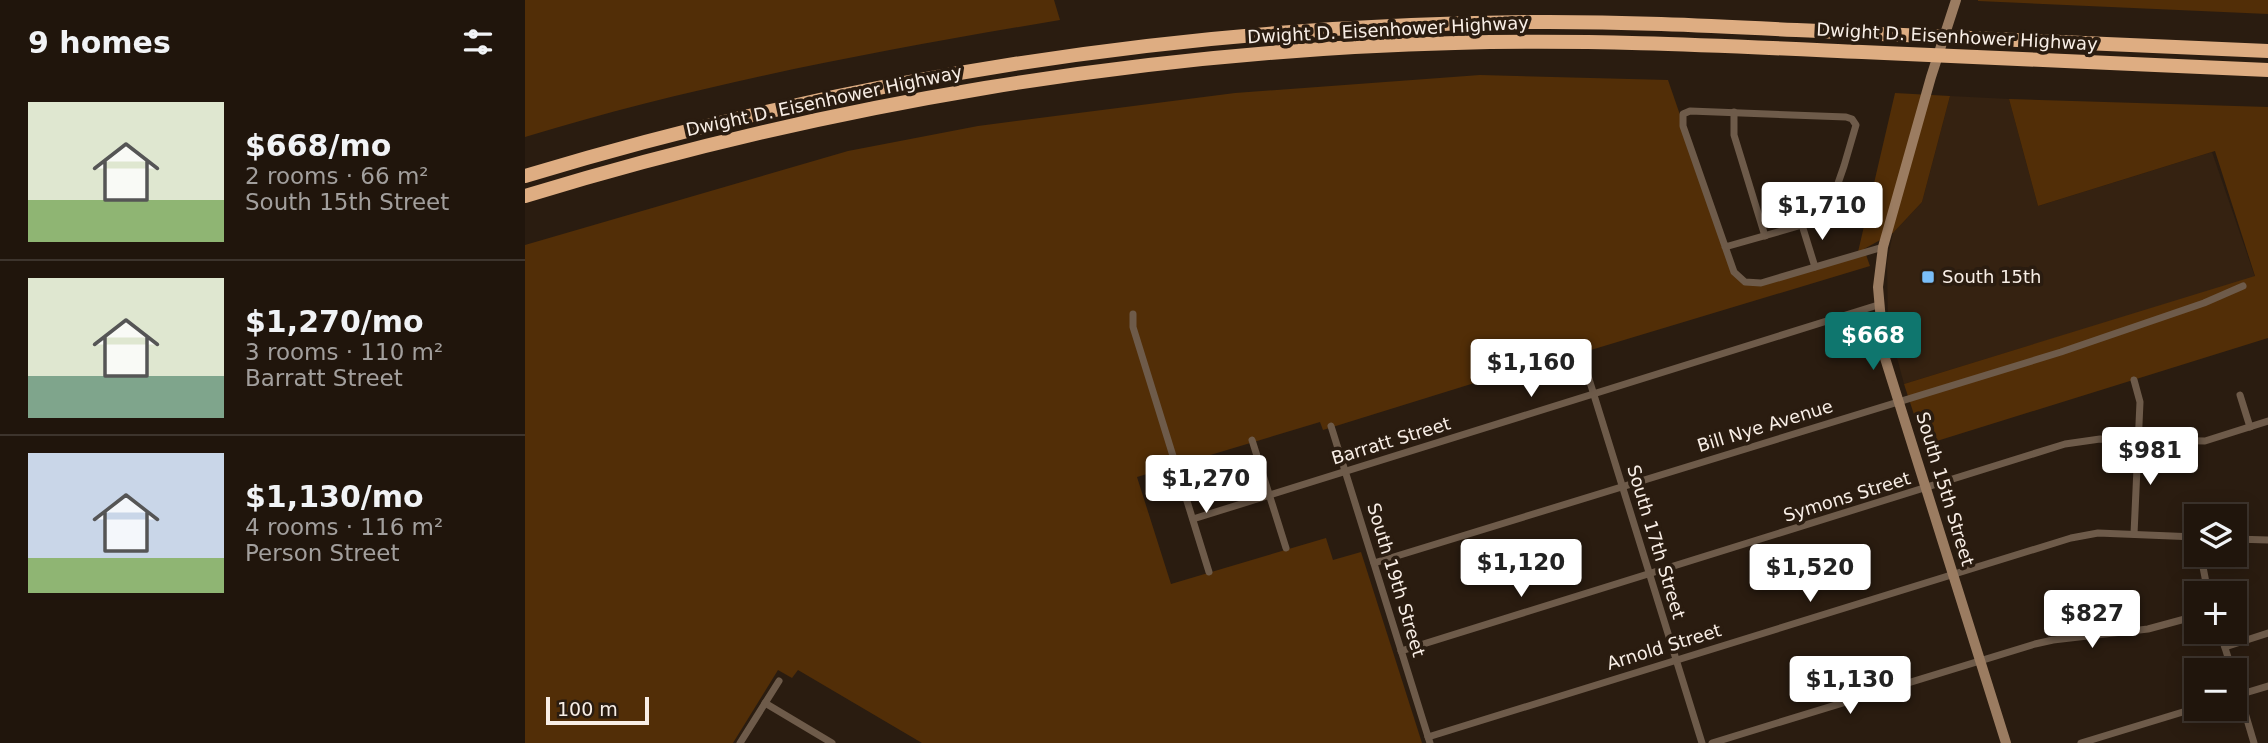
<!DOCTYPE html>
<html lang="en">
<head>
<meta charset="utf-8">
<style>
	:root { --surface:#20150c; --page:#281e15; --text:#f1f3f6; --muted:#a29f9d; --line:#3d342d; --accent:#0f766e }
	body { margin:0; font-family:"DejaVu Sans",sans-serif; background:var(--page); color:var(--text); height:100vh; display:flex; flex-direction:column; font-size:26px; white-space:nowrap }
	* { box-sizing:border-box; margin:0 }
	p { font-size:23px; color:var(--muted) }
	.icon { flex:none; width:38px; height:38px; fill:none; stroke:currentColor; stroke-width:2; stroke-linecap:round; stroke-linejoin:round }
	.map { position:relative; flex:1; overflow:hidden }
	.drawer { display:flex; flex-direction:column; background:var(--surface); width:525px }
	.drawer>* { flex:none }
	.tools { position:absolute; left:1659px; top:504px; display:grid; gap:14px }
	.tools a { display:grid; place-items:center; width:63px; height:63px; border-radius:0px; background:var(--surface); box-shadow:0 4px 18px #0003,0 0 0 2px var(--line); font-size:35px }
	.scale { position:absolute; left:21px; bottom:18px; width:103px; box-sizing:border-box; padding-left:7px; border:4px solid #f8eee6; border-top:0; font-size:19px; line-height:24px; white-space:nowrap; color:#f8eee6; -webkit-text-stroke:5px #2a1c10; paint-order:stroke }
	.price { position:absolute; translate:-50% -60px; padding:0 16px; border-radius:7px; background:#fff; color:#222; font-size:23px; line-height:46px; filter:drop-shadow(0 2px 4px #0008) }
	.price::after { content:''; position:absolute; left:50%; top:42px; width:21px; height:16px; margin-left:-10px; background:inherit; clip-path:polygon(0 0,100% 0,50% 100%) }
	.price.selected { background:var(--accent); color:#fff }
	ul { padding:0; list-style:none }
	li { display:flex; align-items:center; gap:21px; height:175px; padding:0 28px }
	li+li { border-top:2px solid var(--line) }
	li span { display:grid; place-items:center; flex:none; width:196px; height:140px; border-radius:0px; color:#555 }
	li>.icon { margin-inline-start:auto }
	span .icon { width:84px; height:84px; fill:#fffc; stroke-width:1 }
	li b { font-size:30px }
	h2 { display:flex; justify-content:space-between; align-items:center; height:84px; padding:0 28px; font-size:30px }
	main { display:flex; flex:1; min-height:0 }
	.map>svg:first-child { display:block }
	.built { fill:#352211 }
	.green { fill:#522e07 }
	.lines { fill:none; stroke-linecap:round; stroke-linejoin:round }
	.minor { stroke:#6e5b4a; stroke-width:7 }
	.secondary { stroke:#9b7c61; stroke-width:10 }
	.motorway { stroke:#dead82; stroke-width:14 }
	.poi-dot { fill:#7abef8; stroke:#2a1c10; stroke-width:2.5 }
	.labels { text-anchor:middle; stroke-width:7; stroke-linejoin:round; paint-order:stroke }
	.street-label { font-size:18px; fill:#f8eee6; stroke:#2a1c10 }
	.poi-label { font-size:18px; fill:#f8eee6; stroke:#2a1c10; text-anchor:start }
</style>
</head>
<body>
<main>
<section class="drawer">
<h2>9 homes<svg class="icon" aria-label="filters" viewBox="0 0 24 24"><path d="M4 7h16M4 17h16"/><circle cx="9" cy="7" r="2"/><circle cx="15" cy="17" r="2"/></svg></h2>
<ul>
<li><span style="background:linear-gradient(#dfe7d0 70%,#8fb573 0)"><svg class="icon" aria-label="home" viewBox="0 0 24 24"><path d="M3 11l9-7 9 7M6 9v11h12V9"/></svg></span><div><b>$668/mo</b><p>2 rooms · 66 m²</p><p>South 15th Street</p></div></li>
<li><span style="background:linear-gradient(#dfe7d0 70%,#7fa58c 0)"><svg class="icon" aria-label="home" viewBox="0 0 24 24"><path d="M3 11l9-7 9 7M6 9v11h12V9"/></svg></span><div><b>$1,270/mo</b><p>3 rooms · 110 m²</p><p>Barratt Street</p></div></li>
<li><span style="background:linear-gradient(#c9d6e8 75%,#8fb573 0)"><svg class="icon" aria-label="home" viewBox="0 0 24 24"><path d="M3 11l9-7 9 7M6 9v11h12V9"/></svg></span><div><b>$1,130/mo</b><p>4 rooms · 116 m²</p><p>Person Street</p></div></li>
</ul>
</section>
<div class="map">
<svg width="1743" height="743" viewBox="0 0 1743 743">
	<rect width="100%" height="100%" fill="#2a1c10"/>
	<!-- built -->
	<polygon class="built" points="1425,96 1484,99 1513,206 1687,152 1730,277 1379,384 1363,324 1362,262 1368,233 1397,202"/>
	<!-- green -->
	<g class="green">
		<path d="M0,0H529L535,20C355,50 175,84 0,137Z"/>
		<polygon points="1453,0 1743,0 1743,14 1453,1"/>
		<polygon points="955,75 1143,80 1209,272 1228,283 1333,252 1370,93 1425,96 1397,202 1368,233 1339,249 1345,266 1026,362 1024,360 798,430 795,422 612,477 646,584 801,538 808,560 836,552 897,743 397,743 273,670 267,678 253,670 208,743 0,743 0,245 323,151 453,126 710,93"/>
		<polygon points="1484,99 1743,107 1743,338 1399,445 1379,384 1730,276 1690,151 1513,206"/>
	</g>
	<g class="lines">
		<!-- minor -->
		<g class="minor">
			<polyline points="1209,112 1209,135 1240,236"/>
			<polyline points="1277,225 1290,267"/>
			<polyline points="1200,247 1277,225 1302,215 1319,166 1331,125 1327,119 1321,117 1165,111 1158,114 1158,126 1209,272 1220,282 1236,283 1358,247"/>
			<polyline points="608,314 608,327 684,572"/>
			<polyline points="1055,350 1177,743"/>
			<polyline points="1715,395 1725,427"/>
			<polyline points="806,426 905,743"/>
			<polyline points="727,440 761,548"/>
			<polyline points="668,519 1353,305"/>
			<polyline points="1609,534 1615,402 1609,380"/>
			<polyline points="1710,539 1743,540"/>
			<polyline points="1679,555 1678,567 1683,593"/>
			<polyline points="849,563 1536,352 1679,303 1718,286"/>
			<polyline points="1695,632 1707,670"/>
			<polyline points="1700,647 1743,633"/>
			<polyline points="876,651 1540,444 1575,439 1680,441 1743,421"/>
			<polyline points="1710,679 1729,743"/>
			<polyline points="1710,696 1743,686"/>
			<polyline points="240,703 307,743"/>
			<polyline points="903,737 1546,538 1573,533 1671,537"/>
			<polyline points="215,743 254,681"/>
			<polyline points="1187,743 1510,644 1528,640 1623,629 1671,616"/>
			<polyline points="1556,743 1671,708"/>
		</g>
		<!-- secondary -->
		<polyline class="secondary" points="1431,0 1406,77 1358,247 1353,287 1359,355 1481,743"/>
		<!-- motorway -->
		<g class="motorway">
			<path d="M0,176C324,78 662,25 1001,22C1104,21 1207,27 1310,32C1455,38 1599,45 1743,51"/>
			<path d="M0,196C301,104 616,51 930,43C1066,39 1201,46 1337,52C1472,58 1608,64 1743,70"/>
		</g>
	</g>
	<!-- markers -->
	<rect class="poi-dot" x="1396" y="270" width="14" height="14" rx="3.5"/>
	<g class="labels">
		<!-- street labels -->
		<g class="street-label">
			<text transform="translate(863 30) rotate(-3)" y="6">Dwight D. Eisenhower Highway</text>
			<text transform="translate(1432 37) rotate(3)" y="6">Dwight D. Eisenhower Highway</text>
			<text transform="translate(299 101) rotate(-12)" y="6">Dwight D. Eisenhower Highway</text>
			<text transform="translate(1240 426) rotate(-17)" y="6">Bill Nye Avenue</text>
			<text transform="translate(866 441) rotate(-17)" y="6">Barratt Street</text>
			<text transform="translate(1420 489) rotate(73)" y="6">South 15th Street</text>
			<text transform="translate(1322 497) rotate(-17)" y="6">Symons Street</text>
			<text transform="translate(1131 542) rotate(73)" y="6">South 17th Street</text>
			<text transform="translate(871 580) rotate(73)" y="6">South 19th Street</text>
			<text transform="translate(1139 647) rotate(-17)" y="6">Arnold Street</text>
		</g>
		<!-- poi labels -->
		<g class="poi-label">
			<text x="1417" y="283">South 15th</text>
		</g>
	</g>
</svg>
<div class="tools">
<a><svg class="icon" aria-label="layers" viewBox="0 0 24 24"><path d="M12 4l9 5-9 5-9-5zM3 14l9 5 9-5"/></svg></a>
<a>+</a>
<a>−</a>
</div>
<div class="scale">100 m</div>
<b class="price" style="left:1297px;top:242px">$1,710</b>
<b class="price selected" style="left:1348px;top:372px">$668</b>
<b class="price" style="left:1006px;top:399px">$1,160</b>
<b class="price" style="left:1625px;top:487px">$981</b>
<b class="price" style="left:681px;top:515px">$1,270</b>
<b class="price" style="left:996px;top:599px">$1,120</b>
<b class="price" style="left:1285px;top:604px">$1,520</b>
<b class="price" style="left:1567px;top:650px">$827</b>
<b class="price" style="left:1325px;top:716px">$1,130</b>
</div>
</main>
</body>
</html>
